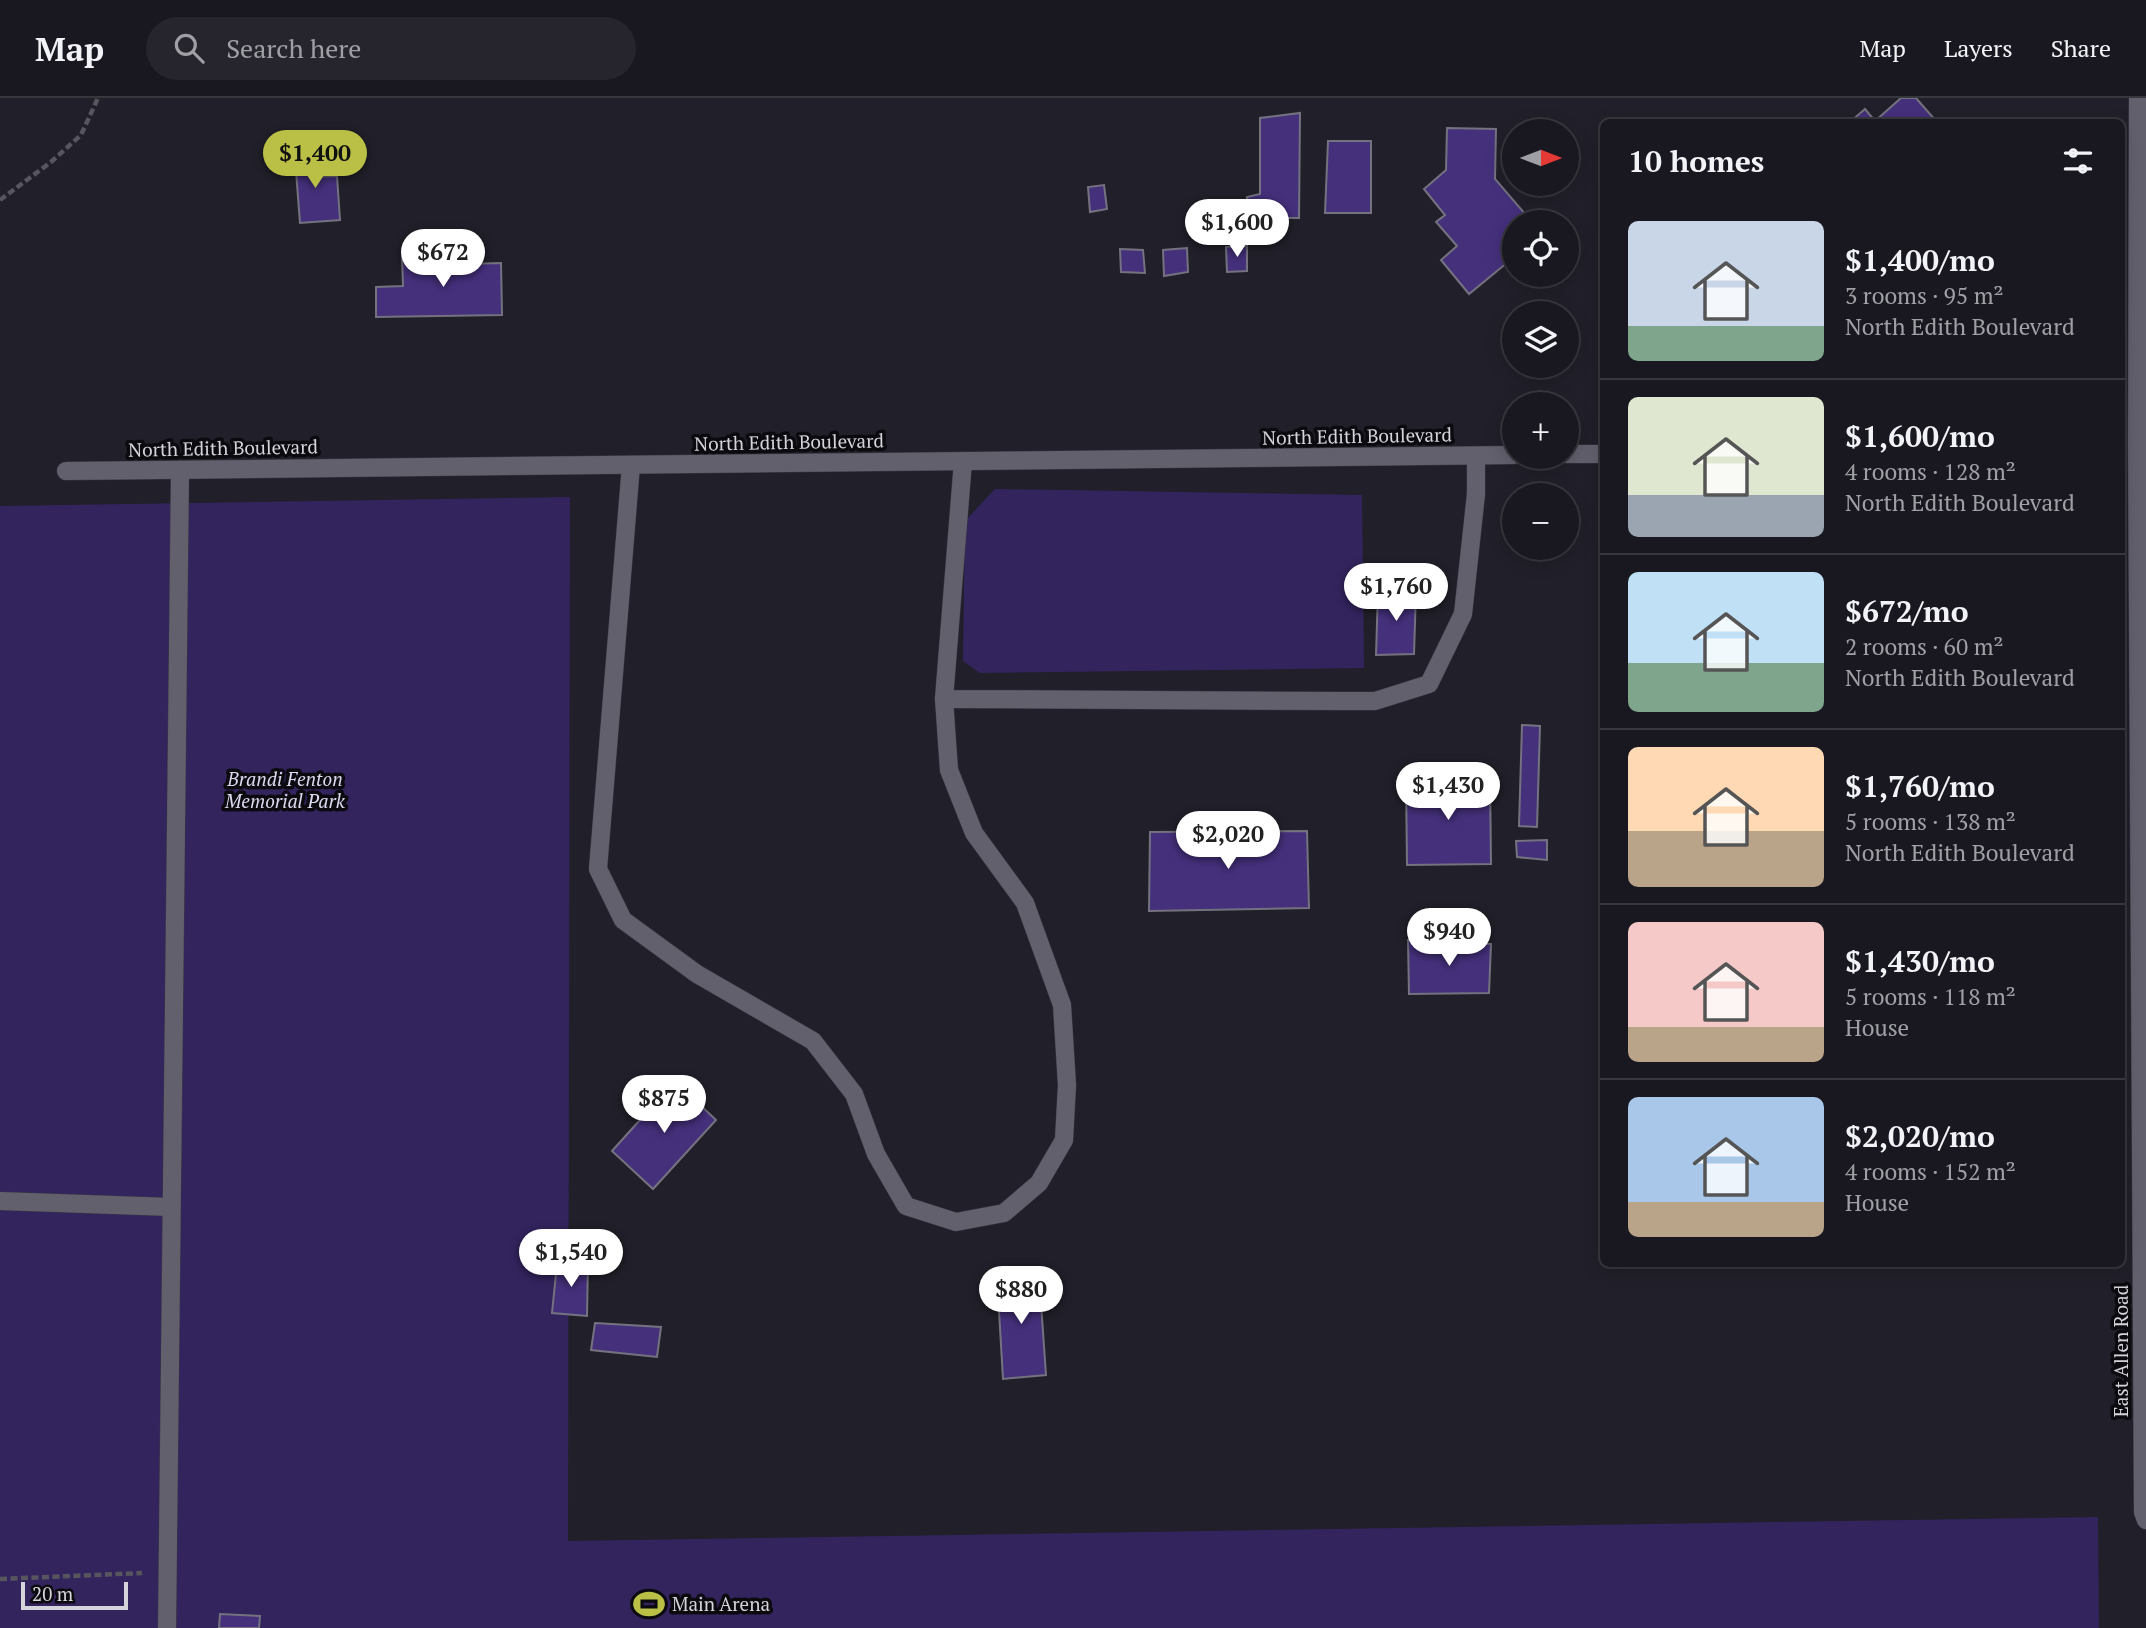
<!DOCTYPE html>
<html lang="en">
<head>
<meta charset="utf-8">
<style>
	:root { --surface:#191820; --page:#26252d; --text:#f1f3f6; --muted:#9fa0a5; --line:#37373e; --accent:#bac046 }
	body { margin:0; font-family:"PT Serif",serif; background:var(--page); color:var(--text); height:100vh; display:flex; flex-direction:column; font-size:26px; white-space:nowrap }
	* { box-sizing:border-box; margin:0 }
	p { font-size:23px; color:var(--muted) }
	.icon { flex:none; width:38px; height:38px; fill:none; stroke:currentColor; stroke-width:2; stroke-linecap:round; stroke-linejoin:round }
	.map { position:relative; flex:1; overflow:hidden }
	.side { position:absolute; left:1600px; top:21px; width:525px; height:1148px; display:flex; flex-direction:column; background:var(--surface); border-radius:10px; box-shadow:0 4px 18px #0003,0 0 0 2px var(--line) }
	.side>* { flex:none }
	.needle { width:46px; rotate:90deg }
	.buttons { position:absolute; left:1502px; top:21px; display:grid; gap:14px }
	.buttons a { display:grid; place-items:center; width:77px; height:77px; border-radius:50%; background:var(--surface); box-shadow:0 4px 18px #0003,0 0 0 2px var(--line); font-size:35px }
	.scale { position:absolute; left:21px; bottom:18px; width:107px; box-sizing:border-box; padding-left:7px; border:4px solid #d5d4db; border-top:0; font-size:19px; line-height:24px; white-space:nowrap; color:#d5d4db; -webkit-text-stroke:5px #0b0a0f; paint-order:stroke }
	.price { position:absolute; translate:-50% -60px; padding:0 16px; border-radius:24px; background:#fff; color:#222; font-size:23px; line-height:46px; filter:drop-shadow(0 2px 4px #0008) }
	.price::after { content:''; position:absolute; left:50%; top:42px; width:21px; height:16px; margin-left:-10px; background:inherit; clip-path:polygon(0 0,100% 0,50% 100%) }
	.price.current { background:var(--accent); color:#111 }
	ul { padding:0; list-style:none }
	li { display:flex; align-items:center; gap:21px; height:175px; padding:0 28px }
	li+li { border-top:2px solid var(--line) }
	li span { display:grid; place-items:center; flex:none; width:196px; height:140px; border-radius:10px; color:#555 }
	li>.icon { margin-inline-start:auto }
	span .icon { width:84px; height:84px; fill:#fffc; stroke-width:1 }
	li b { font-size:30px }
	h2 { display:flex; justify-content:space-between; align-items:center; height:84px; padding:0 28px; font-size:30px }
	header { display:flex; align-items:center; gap:42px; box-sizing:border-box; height:98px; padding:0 35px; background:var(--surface); border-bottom:2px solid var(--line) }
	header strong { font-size:33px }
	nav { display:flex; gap:38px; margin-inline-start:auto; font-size:24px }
	.search { width:490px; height:63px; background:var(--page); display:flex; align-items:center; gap:18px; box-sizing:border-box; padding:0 24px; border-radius:38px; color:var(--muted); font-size:26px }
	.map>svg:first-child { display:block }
	.green { fill:#33245e }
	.building { fill:#45307c; stroke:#74727f; stroke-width:2 }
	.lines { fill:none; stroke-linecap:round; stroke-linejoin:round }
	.service-casing { stroke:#3b3a43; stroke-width:19 }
	.minor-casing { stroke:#3b3a43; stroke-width:19 }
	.path { stroke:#57565f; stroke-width:4.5; stroke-dasharray:7 3.5; stroke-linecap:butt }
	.service { stroke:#62606d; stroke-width:18 }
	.minor { stroke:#62606d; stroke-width:18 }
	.labels { text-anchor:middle; stroke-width:7; stroke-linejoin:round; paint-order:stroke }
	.street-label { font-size:19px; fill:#d5d4db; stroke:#0b0a0f }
	.park-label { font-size:19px; font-style:italic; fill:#ddd9f0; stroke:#0b0a0f }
	.poi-label { font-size:19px; fill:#d5d4db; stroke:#0b0a0f; text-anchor:start }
</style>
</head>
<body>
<header>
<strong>Map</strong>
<div class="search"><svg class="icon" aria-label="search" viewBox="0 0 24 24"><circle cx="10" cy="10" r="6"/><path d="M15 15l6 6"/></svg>Search here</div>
<nav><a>Map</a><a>Layers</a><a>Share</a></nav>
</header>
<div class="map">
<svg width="2146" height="1530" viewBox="0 0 2146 1530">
	<rect width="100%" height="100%" fill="#21202a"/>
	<!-- green -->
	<g class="green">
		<polygon points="995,391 1362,397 1364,570 980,575 963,563 965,423"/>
		<polygon points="570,399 568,1443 2098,1419 2099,1530 0,1530 0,408"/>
	</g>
	<!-- building -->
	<g class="building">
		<polygon points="1901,0 1916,0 1937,24 1850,24 1865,11 1875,23"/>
		<polygon points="1300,15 1299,120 1282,120 1278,137 1244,135 1247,99 1260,96 1260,20"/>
		<polygon points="1447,30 1496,31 1495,81 1532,124 1514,124 1514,159 1469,196 1441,162 1457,148 1436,124 1445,117 1424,91 1446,72"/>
		<polygon points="1328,43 1371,43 1371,115 1325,115"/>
		<polygon points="311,45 314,79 337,78 340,122 300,125 294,47"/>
		<polygon points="1104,87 1107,111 1090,114 1088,89"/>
		<polygon points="1247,148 1247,173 1227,174 1226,149"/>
		<polygon points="1187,150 1188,174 1164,178 1163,152"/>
		<polygon points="1120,151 1143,152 1145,175 1121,174"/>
		<polygon points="465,158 465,166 501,165 502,217 376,219 376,189 403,188 402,159"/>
		<polygon points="1378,493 1416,493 1414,556 1376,557"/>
		<polygon points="1522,627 1540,628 1537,729 1519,728"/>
		<polygon points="1406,681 1490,681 1491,766 1407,767"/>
		<polygon points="1307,733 1309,810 1149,813 1150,734"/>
		<polygon points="1547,742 1547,762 1517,759 1516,743"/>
		<polygon points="1408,842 1491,846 1489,895 1409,896"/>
		<polygon points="675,983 716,1022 653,1091 612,1053"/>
		<polygon points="588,1163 587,1218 552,1215 557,1166"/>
		<polygon points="1039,1176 1046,1277 1003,1281 997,1179"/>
		<polygon points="595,1225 661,1229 657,1259 591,1252"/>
		<polygon points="220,1516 260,1518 259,1530 219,1530"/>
	</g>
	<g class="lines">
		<defs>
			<g id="service">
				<polyline points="963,363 944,601 1340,603 1375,603 1429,586 1463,516 1476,396 1476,358"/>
				<polyline points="631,367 598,771 623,822 697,876 813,943 854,996 876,1056 906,1108 956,1124 1004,1115 1039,1085 1064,1042 1067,987 1062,907 1025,805 974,735 949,672 944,601"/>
				<polyline points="0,1103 171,1109"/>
				<polyline points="167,1530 180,372"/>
			</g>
			<g id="minor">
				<polyline points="2138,0 2137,349 2143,1414 2146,1422"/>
				<polyline points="1566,356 1603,356"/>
				<polyline points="66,373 1514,357"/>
			</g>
		</defs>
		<!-- service casing -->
		<use href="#service" class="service-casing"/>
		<!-- minor casing -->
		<use href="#minor" class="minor-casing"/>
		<!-- path -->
		<g class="path">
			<polyline points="0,102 51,64 81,37 98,0"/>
			<polyline points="0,1481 142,1475"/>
		</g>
		<!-- service -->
		<use href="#service" class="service"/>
		<!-- minor -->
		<use href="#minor" class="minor"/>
	</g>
	<!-- icons -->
	<defs>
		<symbol id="stadium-bare" viewBox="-9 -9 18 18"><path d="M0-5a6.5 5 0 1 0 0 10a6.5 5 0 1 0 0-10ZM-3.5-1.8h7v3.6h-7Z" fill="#bac046" stroke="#0b0a0f" stroke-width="2.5" paint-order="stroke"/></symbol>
	</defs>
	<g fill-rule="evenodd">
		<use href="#stadium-bare" x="627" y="1484" width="44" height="44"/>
	</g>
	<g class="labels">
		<!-- street labels -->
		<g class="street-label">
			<text transform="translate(1357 338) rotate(-1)" y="7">North Edith Boulevard</text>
			<text transform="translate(789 344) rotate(-1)" y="7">North Edith Boulevard</text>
			<text transform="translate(223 350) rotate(-1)" y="7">North Edith Boulevard</text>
			<text transform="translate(2121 1253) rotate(-90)" y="7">East Allen Road</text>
		</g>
		<!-- park labels -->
		<g class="park-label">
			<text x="285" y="688">Brandi Fenton<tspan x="285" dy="22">Memorial Park</tspan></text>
		</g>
		<!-- poi labels -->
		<g class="poi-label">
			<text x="672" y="1513">Main Arena</text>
		</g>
	</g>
</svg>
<div class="buttons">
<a><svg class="needle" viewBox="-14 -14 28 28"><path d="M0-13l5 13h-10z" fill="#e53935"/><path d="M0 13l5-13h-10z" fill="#9fa0a5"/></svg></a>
<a><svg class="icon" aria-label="locate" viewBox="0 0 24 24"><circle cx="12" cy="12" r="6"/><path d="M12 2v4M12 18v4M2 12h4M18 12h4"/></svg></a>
<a><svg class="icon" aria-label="layers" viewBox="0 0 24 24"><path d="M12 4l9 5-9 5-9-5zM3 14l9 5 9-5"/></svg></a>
<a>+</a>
<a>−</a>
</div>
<div class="scale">20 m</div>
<b class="price current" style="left:315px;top:92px">$1,400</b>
<b class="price" style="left:1237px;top:161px">$1,600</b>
<b class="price" style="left:443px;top:191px">$672</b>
<b class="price" style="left:1396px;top:525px">$1,760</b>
<b class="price" style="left:1448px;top:724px">$1,430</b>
<b class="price" style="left:1228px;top:773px">$2,020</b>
<b class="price" style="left:1449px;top:870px">$940</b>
<b class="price" style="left:664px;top:1037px">$875</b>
<b class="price" style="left:571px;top:1191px">$1,540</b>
<b class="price" style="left:1021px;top:1228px">$880</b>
<section class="side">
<h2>10 homes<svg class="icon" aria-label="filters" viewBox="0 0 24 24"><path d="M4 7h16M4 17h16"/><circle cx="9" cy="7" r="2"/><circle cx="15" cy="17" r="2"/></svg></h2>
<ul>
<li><span style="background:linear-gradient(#c9d6e8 75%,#7fa58c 0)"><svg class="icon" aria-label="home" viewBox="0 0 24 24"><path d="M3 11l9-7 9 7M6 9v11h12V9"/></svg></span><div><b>$1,400/mo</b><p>3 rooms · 95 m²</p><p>North Edith Boulevard</p></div></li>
<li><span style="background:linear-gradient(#dfe7d0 70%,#9aa5b1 0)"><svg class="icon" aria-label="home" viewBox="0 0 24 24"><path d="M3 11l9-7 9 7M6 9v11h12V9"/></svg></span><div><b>$1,600/mo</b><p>4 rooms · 128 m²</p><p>North Edith Boulevard</p></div></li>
<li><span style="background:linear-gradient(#bfe0f5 65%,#7fa58c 0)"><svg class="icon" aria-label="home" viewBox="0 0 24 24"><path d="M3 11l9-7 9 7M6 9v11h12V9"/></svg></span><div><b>$672/mo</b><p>2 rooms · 60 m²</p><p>North Edith Boulevard</p></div></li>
<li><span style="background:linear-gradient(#ffd9b3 60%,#b9a48a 0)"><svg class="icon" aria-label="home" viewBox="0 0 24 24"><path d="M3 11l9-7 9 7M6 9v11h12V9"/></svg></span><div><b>$1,760/mo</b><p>5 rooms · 138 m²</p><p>North Edith Boulevard</p></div></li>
<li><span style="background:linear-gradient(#f6c9c9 75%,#b9a48a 0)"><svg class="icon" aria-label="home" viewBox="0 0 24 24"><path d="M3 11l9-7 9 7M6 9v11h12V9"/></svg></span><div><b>$1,430/mo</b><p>5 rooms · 118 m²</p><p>House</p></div></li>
<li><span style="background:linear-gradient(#a9c7e8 75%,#b9a48a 0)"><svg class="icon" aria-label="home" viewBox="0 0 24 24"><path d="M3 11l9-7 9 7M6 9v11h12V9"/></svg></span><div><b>$2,020/mo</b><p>4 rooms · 152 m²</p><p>House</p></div></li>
</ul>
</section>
</div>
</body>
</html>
